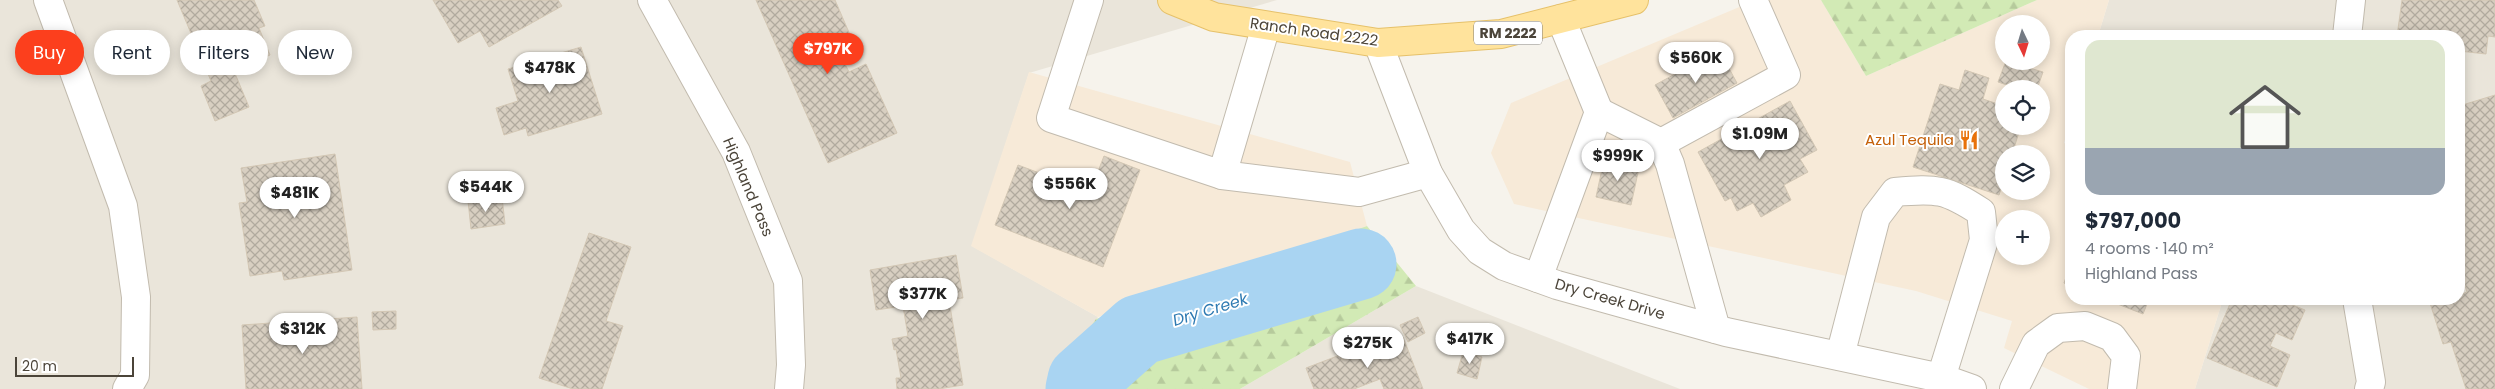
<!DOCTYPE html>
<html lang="en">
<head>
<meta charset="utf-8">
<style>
	:root { --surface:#fff; --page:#f6f6f7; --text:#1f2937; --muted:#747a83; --line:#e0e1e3; --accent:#fc3f1d }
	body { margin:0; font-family:Poppins,sans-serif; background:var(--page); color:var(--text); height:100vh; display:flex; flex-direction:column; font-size:19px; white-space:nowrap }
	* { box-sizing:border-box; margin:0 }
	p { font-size:16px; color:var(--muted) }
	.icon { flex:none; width:28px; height:28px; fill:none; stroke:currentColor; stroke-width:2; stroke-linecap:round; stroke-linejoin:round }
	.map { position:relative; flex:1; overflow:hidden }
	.side { position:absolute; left:2065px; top:30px; width:400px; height:275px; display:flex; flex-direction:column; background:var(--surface); border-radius:20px; box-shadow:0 2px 12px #0003 }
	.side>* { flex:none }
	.hud { position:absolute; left:15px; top:30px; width:475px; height:45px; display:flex; gap:10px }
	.needle { width:32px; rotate:176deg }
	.fabs { position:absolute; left:1995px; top:15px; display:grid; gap:10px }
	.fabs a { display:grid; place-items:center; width:55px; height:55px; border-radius:50%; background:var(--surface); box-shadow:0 2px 12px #0003; font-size:25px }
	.scale { position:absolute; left:15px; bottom:12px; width:119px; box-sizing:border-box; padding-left:5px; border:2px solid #4b4439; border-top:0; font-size:14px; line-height:18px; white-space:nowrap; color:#4b4439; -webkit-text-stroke:4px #fff; paint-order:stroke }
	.price { position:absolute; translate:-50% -42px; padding:0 11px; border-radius:18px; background:#fff; color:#222; font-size:16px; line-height:32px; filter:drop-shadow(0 1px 2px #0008) }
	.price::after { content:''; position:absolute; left:50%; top:30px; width:15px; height:11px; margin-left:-8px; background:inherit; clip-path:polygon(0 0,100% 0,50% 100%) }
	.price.active { background:var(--accent); color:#fff }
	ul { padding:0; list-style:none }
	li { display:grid; align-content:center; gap:10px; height:265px; padding:0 20px }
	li+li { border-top:1px solid var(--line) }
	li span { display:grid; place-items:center; height:155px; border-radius:15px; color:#555 }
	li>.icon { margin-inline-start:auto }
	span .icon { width:90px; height:90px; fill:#fffc; stroke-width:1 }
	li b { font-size:21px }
	.chip { padding:0 18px; border-radius:22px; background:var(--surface); box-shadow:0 2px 12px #0003; font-size:18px; line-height:45px }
	.chip.active { background:var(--accent); color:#fff }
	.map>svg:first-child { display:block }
	.residential { fill:#eae5da }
	.commercial { fill:#f7ead8; fill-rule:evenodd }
	.forest { fill:url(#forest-firs) }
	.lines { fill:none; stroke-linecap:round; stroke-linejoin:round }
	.river { stroke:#a9d4f2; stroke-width:71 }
	.building { fill:url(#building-cross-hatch); stroke:#d3c7b4 }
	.minor-casing { stroke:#c2bbae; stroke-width:30 }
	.major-casing { stroke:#e6c16a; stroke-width:30 }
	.minor { stroke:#fff; stroke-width:28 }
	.major { stroke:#ffe39c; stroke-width:28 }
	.labels { text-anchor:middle; stroke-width:4; stroke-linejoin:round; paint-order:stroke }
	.shield { fill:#fff; stroke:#817c74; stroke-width:1 }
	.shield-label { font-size:14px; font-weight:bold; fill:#4b4439 }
	.street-label { font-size:15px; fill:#4b4439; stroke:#fff }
	.food-label { font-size:15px; fill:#c56008; stroke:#fff; text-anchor:end }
	.water-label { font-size:16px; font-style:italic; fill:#2e7ab2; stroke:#fff }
</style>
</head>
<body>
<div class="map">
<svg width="2495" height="389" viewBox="0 0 2495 389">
	<defs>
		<pattern id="forest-firs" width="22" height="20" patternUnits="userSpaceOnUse" patternTransform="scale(1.25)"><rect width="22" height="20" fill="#d2eab5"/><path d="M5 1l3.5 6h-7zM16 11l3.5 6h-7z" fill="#b6ca9c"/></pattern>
		<pattern id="building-cross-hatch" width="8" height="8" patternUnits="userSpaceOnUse" patternTransform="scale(1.25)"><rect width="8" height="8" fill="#d8cfc1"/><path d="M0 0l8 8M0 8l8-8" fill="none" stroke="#b1aa9e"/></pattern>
	</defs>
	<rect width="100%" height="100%" fill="#f6f3ec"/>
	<!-- residential -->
	<g class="residential">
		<polygon points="0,0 1277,0 1029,73 972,246 1098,317 1048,389 0,389"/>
		<polygon points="2109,0 2495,0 2495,389 2195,389 2223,299 2459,299 2459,36 2098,36"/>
		<polygon points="1416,286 1680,389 1240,389"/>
	</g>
	<!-- commercial -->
	<g class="commercial">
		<path d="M1756,0H1821L1866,76L2037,0H2109L2098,36H2071V120L2064,143L2071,145V299H2223L2195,389H2089L2004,348L2012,321L1916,291L1514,204L1491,153L1511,103ZM2004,24H2041V61H2004ZM2004,89H2041V126H2004ZM2004,154H2041V191H2004ZM2004,219H2041V256H2004Z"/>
		<polygon points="1029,72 1350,162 1367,226 1098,317 971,246"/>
	</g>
	<!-- forest -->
	<g class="forest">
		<polygon points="1821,0 2037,0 1866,76"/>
		<polygon points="1367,226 1416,286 1240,389 1048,389 1096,319"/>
	</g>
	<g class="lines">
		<!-- river -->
		<polyline class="river" points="1081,389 1083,380 1139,330 1361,264"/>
	</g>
	<!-- building -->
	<g class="building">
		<polygon points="177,0 254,0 265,26 259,28 270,55 234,71 249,107 215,121 201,86 211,81"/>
		<polygon points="433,0 558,0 562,6 489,47 480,31 458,43"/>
		<polygon points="756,0 835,0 860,58 845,64 849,72 866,64 897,133 828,163"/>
		<polygon points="2402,0 2495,0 2495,37 2488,36 2486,54 2459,51 2459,36 2397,36"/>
		<polygon points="581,47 602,114 528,136 526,128 504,135 496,108 518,101 508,69"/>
		<polygon points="1719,50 1737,83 1673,118 1655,85"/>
		<polygon points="2006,61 2043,72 2037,89 2019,89 1998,82"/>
		<polygon points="1965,70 1989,78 1983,99 2004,106 2004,126 2021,126 2012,154 2004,154 2004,180 1999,195 1913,167 1940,84 1959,90"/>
		<polygon points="2495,95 2495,389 2466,389 2451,342 2443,344 2430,303 2445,299 2459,299 2459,295 2467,292 2459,266 2459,106"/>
		<polygon points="1790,101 1817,150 1800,159 1808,172 1784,185 1791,200 1761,217 1753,203 1737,211 1731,198 1725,201 1698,152"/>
		<polygon points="335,154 352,270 284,280 282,271 250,276 239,203 247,202 241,168"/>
		<polygon points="1104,156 1140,170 1103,267 995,225 1018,165 1090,192"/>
		<polygon points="1604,160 1639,168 1631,205 1596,197"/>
		<polygon points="502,197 505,224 471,229 468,201"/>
		<polygon points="589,233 631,247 606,321 623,326 602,389 573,389 539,378"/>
		<polygon points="956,255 963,298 949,300 963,385 938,389 897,389 896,378 901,378 896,349 894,350 892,339 908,336 903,306 876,310 870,270"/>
		<polygon points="2071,263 2071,286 2064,283"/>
		<polygon points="2105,299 2149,299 2143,314"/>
		<polygon points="2232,299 2278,299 2305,310 2292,340 2276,333 2270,346 2290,355 2277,387 2207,358"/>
		<polygon points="396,311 396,329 373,330 372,312"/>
		<polygon points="357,317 362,389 246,389 242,325"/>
		<polygon points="1418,317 1425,333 1408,342 1400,325"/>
		<polygon points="1403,337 1423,389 1384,389 1380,379 1354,389 1314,389 1306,368 1340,355 1342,360"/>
		<polygon points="1463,352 1482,357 1477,379 1457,373"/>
	</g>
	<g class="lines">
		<defs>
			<g id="minor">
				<polyline points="48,0 123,206 136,297 135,375 127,389"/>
				<polyline points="652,0 736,152 788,281 791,365 789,389"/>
				<polyline points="1089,0 1051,118 1222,175 1266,26"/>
				<polyline points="2347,36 2351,0"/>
				<polyline points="1378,43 1428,173 1461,230 1480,251 1504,266 1557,285 1726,332 1941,378 1972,389"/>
				<polyline points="1599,112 1661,143"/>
				<polyline points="1222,175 1359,192 1428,173"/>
				<polyline points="1538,278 1599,112 1561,19"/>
				<polyline points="2357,299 2371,382 2369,389"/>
				<polyline points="1716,329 1670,164 1661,143 1786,75 1753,0"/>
				<path d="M1840,356L1876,217L1895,192C1937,188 1946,189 1981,212L1984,240L1941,378"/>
				<polyline points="2014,389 2036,344 2058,328 2085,326 2112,337 2126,356 2122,389"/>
			</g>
			<polyline id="major" points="1172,0 1214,17 1378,43 1501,34 1634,0"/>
		</defs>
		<!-- minor casing -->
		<use href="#minor" class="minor-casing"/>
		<!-- major casing -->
		<use href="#major" class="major-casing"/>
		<!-- minor -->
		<use href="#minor" class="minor"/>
		<!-- major -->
		<use href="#major" class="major"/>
	</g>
	<!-- icons -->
	<defs>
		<symbol id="restaurant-bare" viewBox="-9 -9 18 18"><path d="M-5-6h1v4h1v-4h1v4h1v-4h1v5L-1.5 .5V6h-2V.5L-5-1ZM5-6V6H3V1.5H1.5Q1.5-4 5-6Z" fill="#e8710a" stroke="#fff" stroke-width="2.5" paint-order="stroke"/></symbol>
	</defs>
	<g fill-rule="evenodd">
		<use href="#restaurant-bare" x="1955" y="126" width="28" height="28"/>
	</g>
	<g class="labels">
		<!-- shield labels -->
		<rect class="shield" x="1474" y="21.5" width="68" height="23" rx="4"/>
		<g class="shield-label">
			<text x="1508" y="38">RM 2222</text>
		</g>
		<!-- street labels -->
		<g class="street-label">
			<text transform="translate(1314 32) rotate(8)" y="5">Ranch Road 2222</text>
			<text transform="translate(748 187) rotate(67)" y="5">Highland Pass</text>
			<text transform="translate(1610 299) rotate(16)" y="5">Dry Creek Drive</text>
		</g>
		<!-- food labels -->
		<g class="food-label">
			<text x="1954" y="145">Azul Tequila</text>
		</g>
		<!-- water labels -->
		<g class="water-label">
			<text transform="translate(1210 309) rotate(-17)" y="6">Dry Creek</text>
		</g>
	</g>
</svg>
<div class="fabs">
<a><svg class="needle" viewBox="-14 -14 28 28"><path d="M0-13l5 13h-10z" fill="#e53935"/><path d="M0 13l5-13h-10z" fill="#747a83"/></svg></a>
<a><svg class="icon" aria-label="locate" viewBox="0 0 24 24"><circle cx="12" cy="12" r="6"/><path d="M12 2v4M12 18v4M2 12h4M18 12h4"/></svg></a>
<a><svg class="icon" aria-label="layers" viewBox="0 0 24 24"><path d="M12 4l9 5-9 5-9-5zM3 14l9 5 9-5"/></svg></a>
<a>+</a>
</div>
<div class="scale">20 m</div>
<b class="price active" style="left:828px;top:75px">$797K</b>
<b class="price" style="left:1696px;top:84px">$560K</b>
<b class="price" style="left:550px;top:94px">$478K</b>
<b class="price" style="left:1760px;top:160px">$1.09M</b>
<b class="price" style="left:1618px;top:182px">$999K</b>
<b class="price" style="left:1070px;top:210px">$556K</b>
<b class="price" style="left:486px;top:213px">$544K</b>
<b class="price" style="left:295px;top:219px">$481K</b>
<b class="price" style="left:923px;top:320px">$377K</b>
<b class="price" style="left:303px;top:355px">$312K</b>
<b class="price" style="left:1470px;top:365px">$417K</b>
<b class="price" style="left:1368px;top:369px">$275K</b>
<div class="hud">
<a class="chip active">Buy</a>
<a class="chip">Rent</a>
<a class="chip">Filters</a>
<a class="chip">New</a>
</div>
<section class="side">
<ul>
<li><span style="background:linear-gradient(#dfe7d0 70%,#9aa5b1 0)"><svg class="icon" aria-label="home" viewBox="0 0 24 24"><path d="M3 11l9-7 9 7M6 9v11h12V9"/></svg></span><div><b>$797,000</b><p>4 rooms · 140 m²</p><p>Highland Pass</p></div></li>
</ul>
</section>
</div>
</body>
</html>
